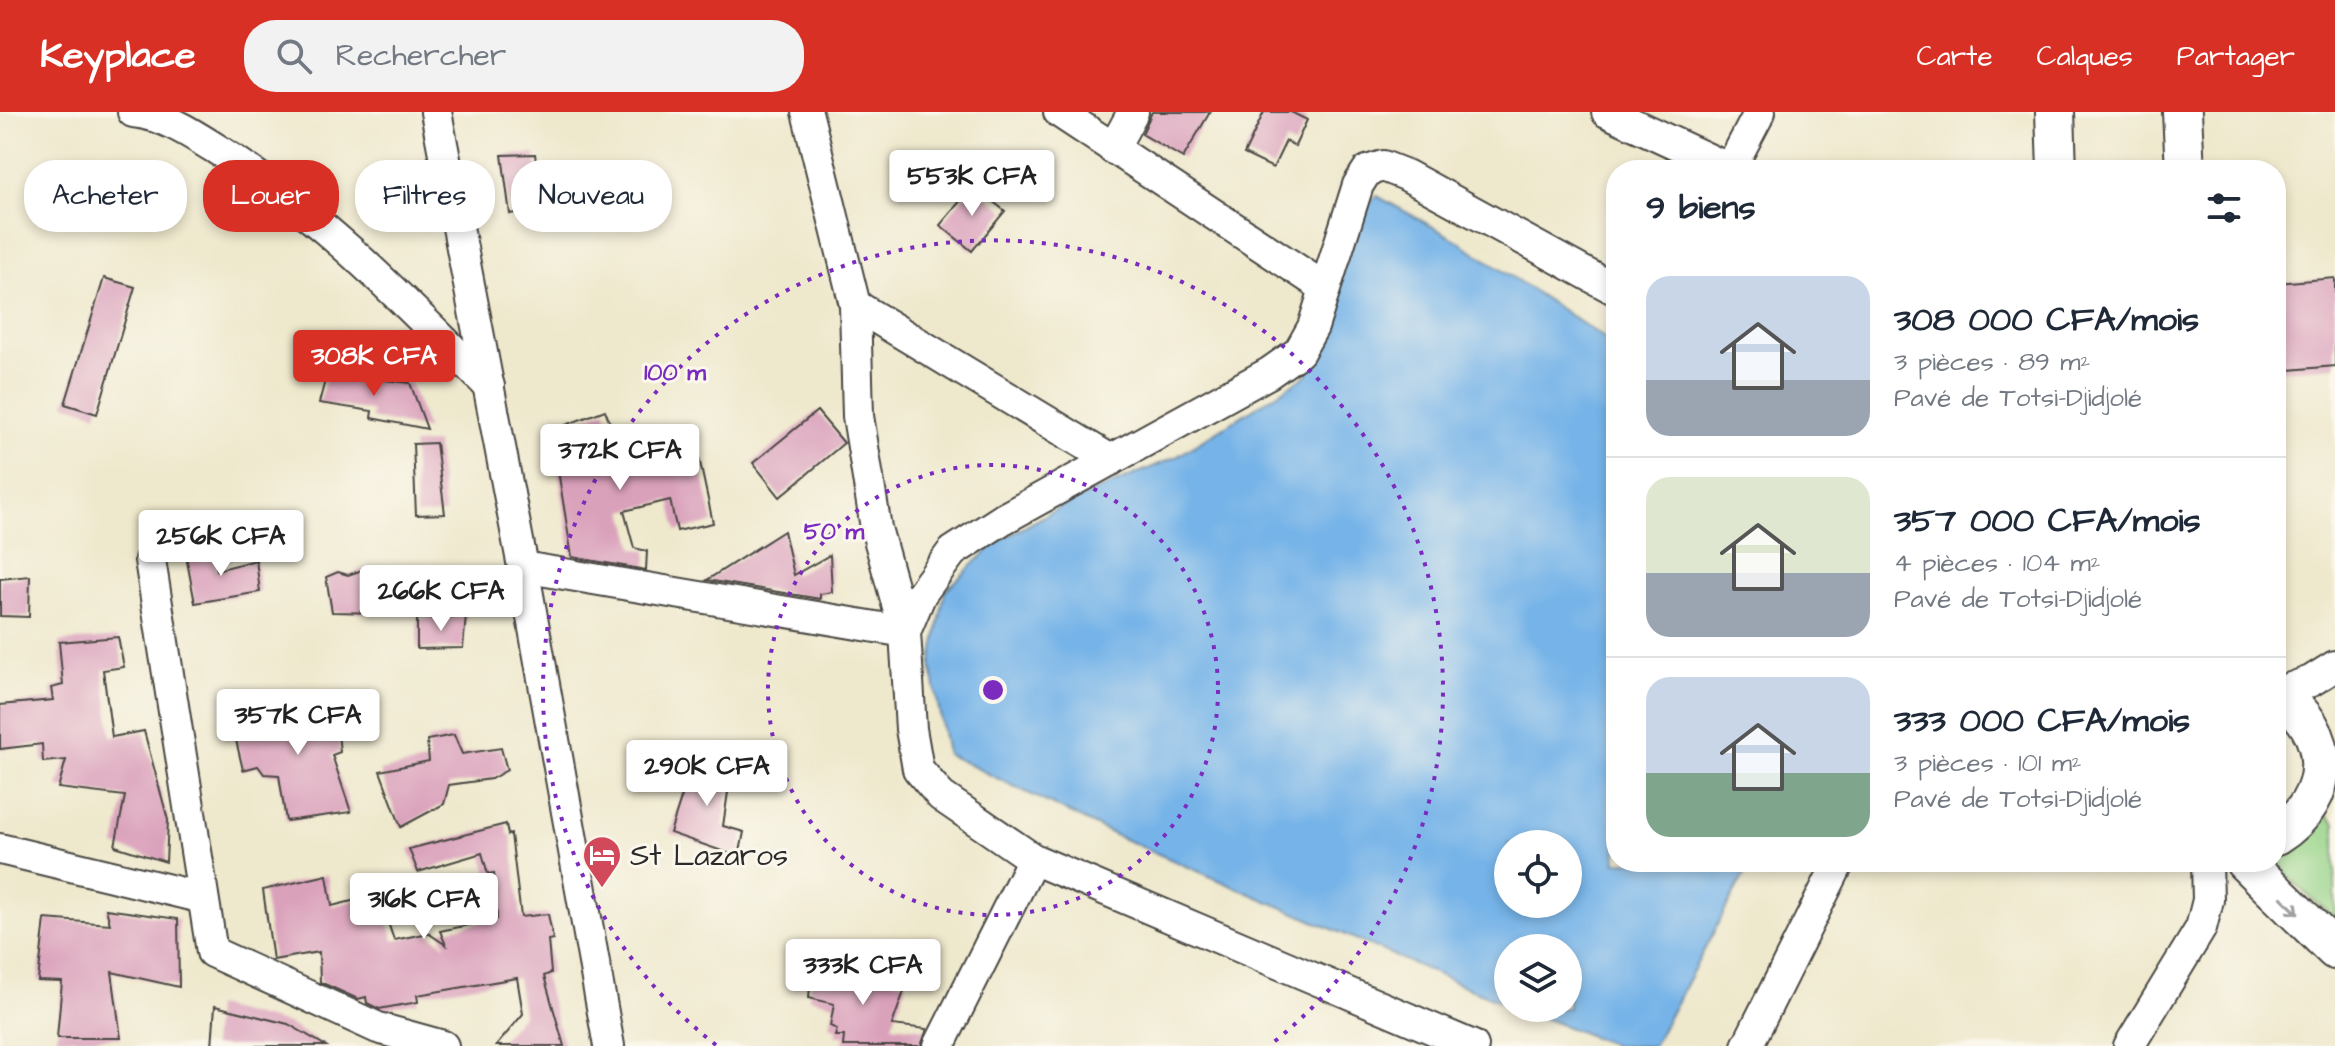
<!DOCTYPE html>
<html lang="fr">
<head>
<meta charset="utf-8">
<style>
	:root { --surface:#fff; --page:#f2f2f3; --text:#1f2937; --muted:#747a83; --line:#e0e1e3; --accent:#d93025 }
	body { margin:0; font-family:"Architects Daughter",sans-serif; background:var(--page); color:var(--text); height:100vh; display:flex; flex-direction:column; font-size:30px; white-space:nowrap }
	* { box-sizing:border-box; margin:0 }
	p { font-size:26px; color:var(--muted) }
	.icon { flex:none; width:44px; height:44px; fill:none; stroke:currentColor; stroke-width:2; stroke-linecap:round; stroke-linejoin:round }
	.map { position:relative; flex:1; overflow:hidden }
	.panel { position:absolute; left:1606px; top:48px; width:680px; height:712px; display:flex; flex-direction:column; background:var(--surface); border-radius:32px; box-shadow:0 4px 12px #0003 }
	.panel>* { flex:none }
	.banner { position:absolute; left:24px; top:48px; width:760px; height:72px; display:flex; gap:16px }
	.fabs { position:absolute; left:1494px; top:718px; display:grid; gap:16px }
	.fabs a { display:grid; place-items:center; width:88px; height:88px; border-radius:50%; background:var(--surface); box-shadow:0 4px 12px #0003; font-size:40px }
	.price { position:absolute; translate:-50% -68px; padding:0 18px; border-radius:8px; background:#fff; color:#222; font-size:26px; line-height:52px; filter:drop-shadow(0 2px 4px #0008) }
	.price::after { content:''; position:absolute; left:50%; top:48px; width:24px; height:18px; margin-left:-12px; background:inherit; clip-path:polygon(0 0,100% 0,50% 100%) }
	.price.active { background:var(--accent); color:#fff }
	ul { padding:0; list-style:none }
	li { display:flex; align-items:center; gap:24px; height:200px; padding:0 40px }
	li+li { border-top:2px solid var(--line) }
	li span { display:grid; place-items:center; flex:none; width:224px; height:160px; border-radius:24px; color:#555 }
	li>.icon { margin-inline-start:auto }
	span .icon { width:96px; height:96px; fill:#fffc; stroke-width:1 }
	li b { font-size:34px }
	h2 { display:flex; justify-content:space-between; align-items:center; height:96px; padding:0 40px; font-size:34px }
	.chip { padding:0 28px; border-radius:32px; background:var(--surface); box-shadow:0 4px 12px #0003; font-size:28px; line-height:72px }
	.chip.active { background:var(--accent); color:#fff }
	header { display:flex; align-items:center; gap:48px; box-sizing:border-box; height:112px; padding:0 40px; background:var(--accent); color:#fff }
	header strong { font-size:38px }
	nav { display:flex; gap:44px; margin-inline-start:auto; font-size:28px }
	.search { width:560px; height:72px; background:var(--page); display:flex; align-items:center; gap:20px; box-sizing:border-box; padding:0 28px; border-radius:32px; color:var(--muted); font-size:30px }
	.map>svg:first-child { display:block }
	.green { fill:#97d388; stroke:#617f5a; stroke-width:2 }
	.water { fill:#74b3e8; stroke:#506f8a; stroke-width:2; fill-rule:evenodd }
	.building { fill:#daa1bb }
	.lines { fill:none; stroke-linecap:round; stroke-linejoin:round }
	.minor-casing { stroke:#484743; stroke-width:34 }
	.major-casing { stroke:#484743; stroke-width:42 }
	.minor { stroke:#fff; stroke-width:30 }
	.major { stroke:#fff; stroke-width:38 }
	.oneway { stroke:#a0a0a0 }
	.ring { fill:none; stroke:#7b2cbf; stroke-width:4; stroke-dasharray:4 8 }
	.labels { text-anchor:middle; stroke-width:6; stroke-linejoin:round; paint-order:stroke }
	.poi-label { font-size:30px; fill:#2b2b2b; stroke:#fbf7ec; text-anchor:start }
	.centre { fill:#7b2cbf; stroke:#fbf7ec; stroke-width:4 }
	.ring-label { font-size:24px; text-anchor:middle; font-weight:bold; fill:#7b2cbf; stroke:#fbf7ec; stroke-width:6; stroke-linejoin:round; paint-order:stroke }
</style>
</head>
<body>
<header>
<strong>Keyplace</strong>
<div class="search"><svg class="icon" aria-label="search" viewBox="0 0 24 24"><circle cx="10" cy="10" r="6"/><path d="M15 15l6 6"/></svg>Rechercher</div>
<nav><a>Carte</a><a>Calques</a><a>Partager</a></nav>
</header>
<div class="map">
<svg width="2335" height="934" viewBox="0 0 2335 934">
	<rect width="100%" height="100%" fill="#fbf7ec"/>
	<filter id="ink" filterUnits="userSpaceOnUse"><feTurbulence type="fractalNoise" baseFrequency=".0125" numOctaves="2"/><feDisplacementMap in="SourceGraphic" scale="16" xChannelSelector="R" yChannelSelector="G"/><feConvolveMatrix kernelMatrix="1 2 1 2 8 2 1 2 1" color-interpolation-filters="sRGB"/></filter>
	<filter id="wash" filterUnits="userSpaceOnUse"><feTurbulence type="fractalNoise" baseFrequency=".006" numOctaves="4" result="noise"/><feDisplacementMap in="SourceGraphic" scale="32" xChannelSelector="R" yChannelSelector="G"/><feGaussianBlur stdDeviation="1.8" result="paint"/><feColorMatrix in="noise" values="0 0 0 0 0 0 0 0 0 0 0 0 0 0 0 0 0 1.4 0 .05"/><feComposite in="paint" operator="in"/></filter>
	<g filter="url(#wash)">
		<rect width="100%" height="100%" fill="#eee8cc"/>
		<!-- green -->
		<path class="green" d="M2318,694L2335,712V805C2315,789 2276,762 2276,735Z"/>
		<!-- water -->
		<path class="water" d="M1377,84L1455,127L1616,234V750H1751L1653,934H1617L1517,896H1568V836H1508V893L1119,725L947,642L931,553L945,479L997,430L1066,392L1176,345L1307,263L1359,100ZM1508,732H1568V792H1508Z"/>
		<g id="blocks">
			<!-- building -->
			<g class="building">
				<polygon points="1152,0 1210,0 1183,46 1142,22"/>
				<polygon points="1264,0 1291,0 1307,8 1295,34 1286,29 1273,56 1244,42"/>
				<polygon points="535,42 542,96 510,102 502,43"/>
				<polygon points="973,74 1005,99 972,139 940,113"/>
				<polygon points="104,166 135,175 97,302 65,292"/>
				<polygon points="2335,166 2335,254 2276,259 2276,171"/>
				<polygon points="327,261 410,271 427,317 371,306 372,299 319,291"/>
				<polygon points="605,298 627,355 698,341 713,411 677,419 670,388 624,399 634,436 647,439 646,458 572,445 556,346 564,343 555,317"/>
				<polygon points="817,299 844,331 780,385 753,351"/>
				<polygon points="436,331 445,402 416,403 413,332"/>
				<polygon points="784,419 794,463 830,443 832,480 820,482 820,487 707,468"/>
				<polygon points="213,439 217,458 256,448 260,480 195,491 186,444"/>
				<polygon points="371,455 383,460 382,501 332,500 326,465 338,460 348,463"/>
				<polygon points="30,464 29,505 0,504 0,467"/>
				<polygon points="466,504 463,536 417,537 417,507"/>
				<polygon points="118,525 124,555 103,558 112,625 144,619 168,708 166,750 115,734 125,684 58,676 66,648 43,650 42,632 0,637 0,593 53,588 51,576 63,573 59,530"/>
				<polygon points="324,589 335,592 340,640 332,643 351,700 286,709 279,663 264,662 258,654 243,658 235,624 245,622 244,604"/>
				<polygon points="454,623 462,642 501,636 507,658 491,667 449,673 444,692 401,715 380,659 429,649 427,628"/>
				<polygon points="695,643 732,653 723,714 744,720 739,745 670,721"/>
				<polygon points="506,712 508,723 511,722 521,805 548,802 553,827 548,828 551,861 544,864 564,934 496,934 523,902 517,866 417,883 418,890 379,897 367,891 366,885 358,887 320,870 319,840 273,848 263,778 327,763 332,794 372,784 381,790 394,828 428,821 446,833 440,819 497,807 494,761 488,762 482,741 418,760 409,737"/>
				<polygon points="106,797 178,807 179,875 112,860 121,926 57,926 62,870 38,869 45,807 110,812"/>
				<polygon points="812,851 907,871 892,913 927,917 921,934 843,934 844,924 835,924 837,917 830,914 834,892 809,886"/>
				<polygon points="215,894 288,912 326,934 212,934"/>
			</g>
		</g>
	</g>
	<g filter="url(#ink)">
		<use href="#blocks" fill-opacity="0" stroke="#484743" stroke-width="2"/>
		<g class="lines">
			<defs>
				<g id="minor">
					<path d="M133,0C165,3 194,23 221,40C323,104 404,189 489,274"/>
					<polyline points="436,0 523,455 609,934"/>
					<polyline points="1059,0 1325,176"/>
					<polyline points="1607,0 1730,57 1760,0"/>
					<polyline points="1113,37 1133,0"/>
					<polyline points="855,193 1111,348"/>
					<polyline points="150,448 212,840 378,916 443,934"/>
					<polyline points="523,455 905,520 876,416 858,304 855,193 807,0"/>
					<polyline points="2277,581 2311,569 2335,554"/>
					<polyline points="0,737 203,786"/>
					<polyline points="939,934 1033,747"/>
					<polyline points="1473,934 1033,747 941,684 918,657 911,617 905,520 921,482 952,440 1003,407 1269,261 1299,240 1313,215 1358,73 1367,59 1383,54 1406,63 1616,178"/>
					<polyline points="1747,934 1839,750"/>
					<polyline points="2129,934 2201,816 2208,788 2207,750"/>
				</g>
				<g id="major">
					<polyline points="2055,0 2057,58"/>
					<polyline points="2182,0 2185,58"/>
					<path d="M2276,581C2335,618 2335,687 2276,724"/>
					<polyline points="2245,750 2335,838"/>
				</g>
			</defs>
			<!-- minor casing -->
			<use href="#minor" class="minor-casing"/>
			<!-- major casing -->
			<use href="#major" class="major-casing"/>
			<!-- minor -->
			<use href="#minor" class="minor"/>
			<!-- major -->
			<use href="#major" class="major"/>
		</g>
		<!-- one-way arrows -->
		<defs><path id="oneway-shaft" d="M-6 0H5M1.5-3L5.5 0L1.5 3" fill="none" stroke-width="1.6" stroke-linecap="round" stroke-linejoin="round" transform="scale(2)"/></defs>
		<use class="oneway" href="#oneway-shaft" transform="translate(2290 794) rotate(45)"/>
	</g>
	<!-- distance rings -->
	<g class="ring">
		<circle cx="993" cy="578" r="225"/>
		<path d="M716 933A450 450 0 1 1 1270 933"/>
	</g>
	<!-- icons -->
	<defs>
		<symbol id="hotel-pin" viewBox="-11 -11 22 30"><path d="M0 17L-7.5 6A9.5 9.5 0 1 1 7.5 6Z" fill="#d1495b" stroke="#fbf7ec"/><path d="M-6-4.5h1.5V1H6V5H4.5V3h-9V5H-6ZM-4 0a1.8 1.8 0 1 1 3.6 0ZM.5 0V-2.5h3Q6-2.5 6 0Z" fill="#fff"/></symbol>
	</defs>
	<g fill-rule="evenodd">
		<use href="#hotel-pin" x="580" y="721" width="44" height="60"/>
	</g>
	<g class="labels">
		<!-- poi labels -->
		<g class="poi-label">
			<text x="630" y="753">St Lazaros</text>
		</g>
	</g>
	<circle cx="993" cy="578" r="12" class="centre"/>
	<g class="ring-label">
		<text x="675" y="268">100 m</text>
		<text x="834" y="427">50 m</text>
	</g>
</svg>
<div class="fabs">
<a><svg class="icon" aria-label="locate" viewBox="0 0 24 24"><circle cx="12" cy="12" r="6"/><path d="M12 2v4M12 18v4M2 12h4M18 12h4"/></svg></a>
<a><svg class="icon" aria-label="layers" viewBox="0 0 24 24"><path d="M12 4l9 5-9 5-9-5zM3 14l9 5 9-5"/></svg></a>
</div>
<b class="price" style="left:972px;top:106px">553K CFA</b>
<b class="price active" style="left:374px;top:286px">308K CFA</b>
<b class="price" style="left:620px;top:380px">372K CFA</b>
<b class="price" style="left:221px;top:466px">256K CFA</b>
<b class="price" style="left:441px;top:521px">266K CFA</b>
<b class="price" style="left:298px;top:645px">357K CFA</b>
<b class="price" style="left:707px;top:696px">290K CFA</b>
<b class="price" style="left:424px;top:829px">316K CFA</b>
<b class="price" style="left:863px;top:895px">333K CFA</b>
<div class="banner">
<a class="chip">Acheter</a>
<a class="chip active">Louer</a>
<a class="chip">Filtres</a>
<a class="chip">Nouveau</a>
</div>
<section class="panel">
<h2>9 biens<svg class="icon" aria-label="filters" viewBox="0 0 24 24"><path d="M4 7h16M4 17h16"/><circle cx="9" cy="7" r="2"/><circle cx="15" cy="17" r="2"/></svg></h2>
<ul>
<li><span style="background:linear-gradient(#c9d6e8 65%,#9aa5b1 0)"><svg class="icon" aria-label="home" viewBox="0 0 24 24"><path d="M3 11l9-7 9 7M6 9v11h12V9"/></svg></span><div><b>308 000 CFA/mois</b><p>3 pièces · 89 m²</p><p>Pavé de Totsi-Djidjolé</p></div></li>
<li><span style="background:linear-gradient(#dfe7d0 60%,#9aa5b1 0)"><svg class="icon" aria-label="home" viewBox="0 0 24 24"><path d="M3 11l9-7 9 7M6 9v11h12V9"/></svg></span><div><b>357 000 CFA/mois</b><p>4 pièces · 104 m²</p><p>Pavé de Totsi-Djidjolé</p></div></li>
<li><span style="background:linear-gradient(#c9d6e8 60%,#7fa58c 0)"><svg class="icon" aria-label="home" viewBox="0 0 24 24"><path d="M3 11l9-7 9 7M6 9v11h12V9"/></svg></span><div><b>333 000 CFA/mois</b><p>3 pièces · 101 m²</p><p>Pavé de Totsi-Djidjolé</p></div></li>
</ul>
</section>
</div>
</body>
</html>
